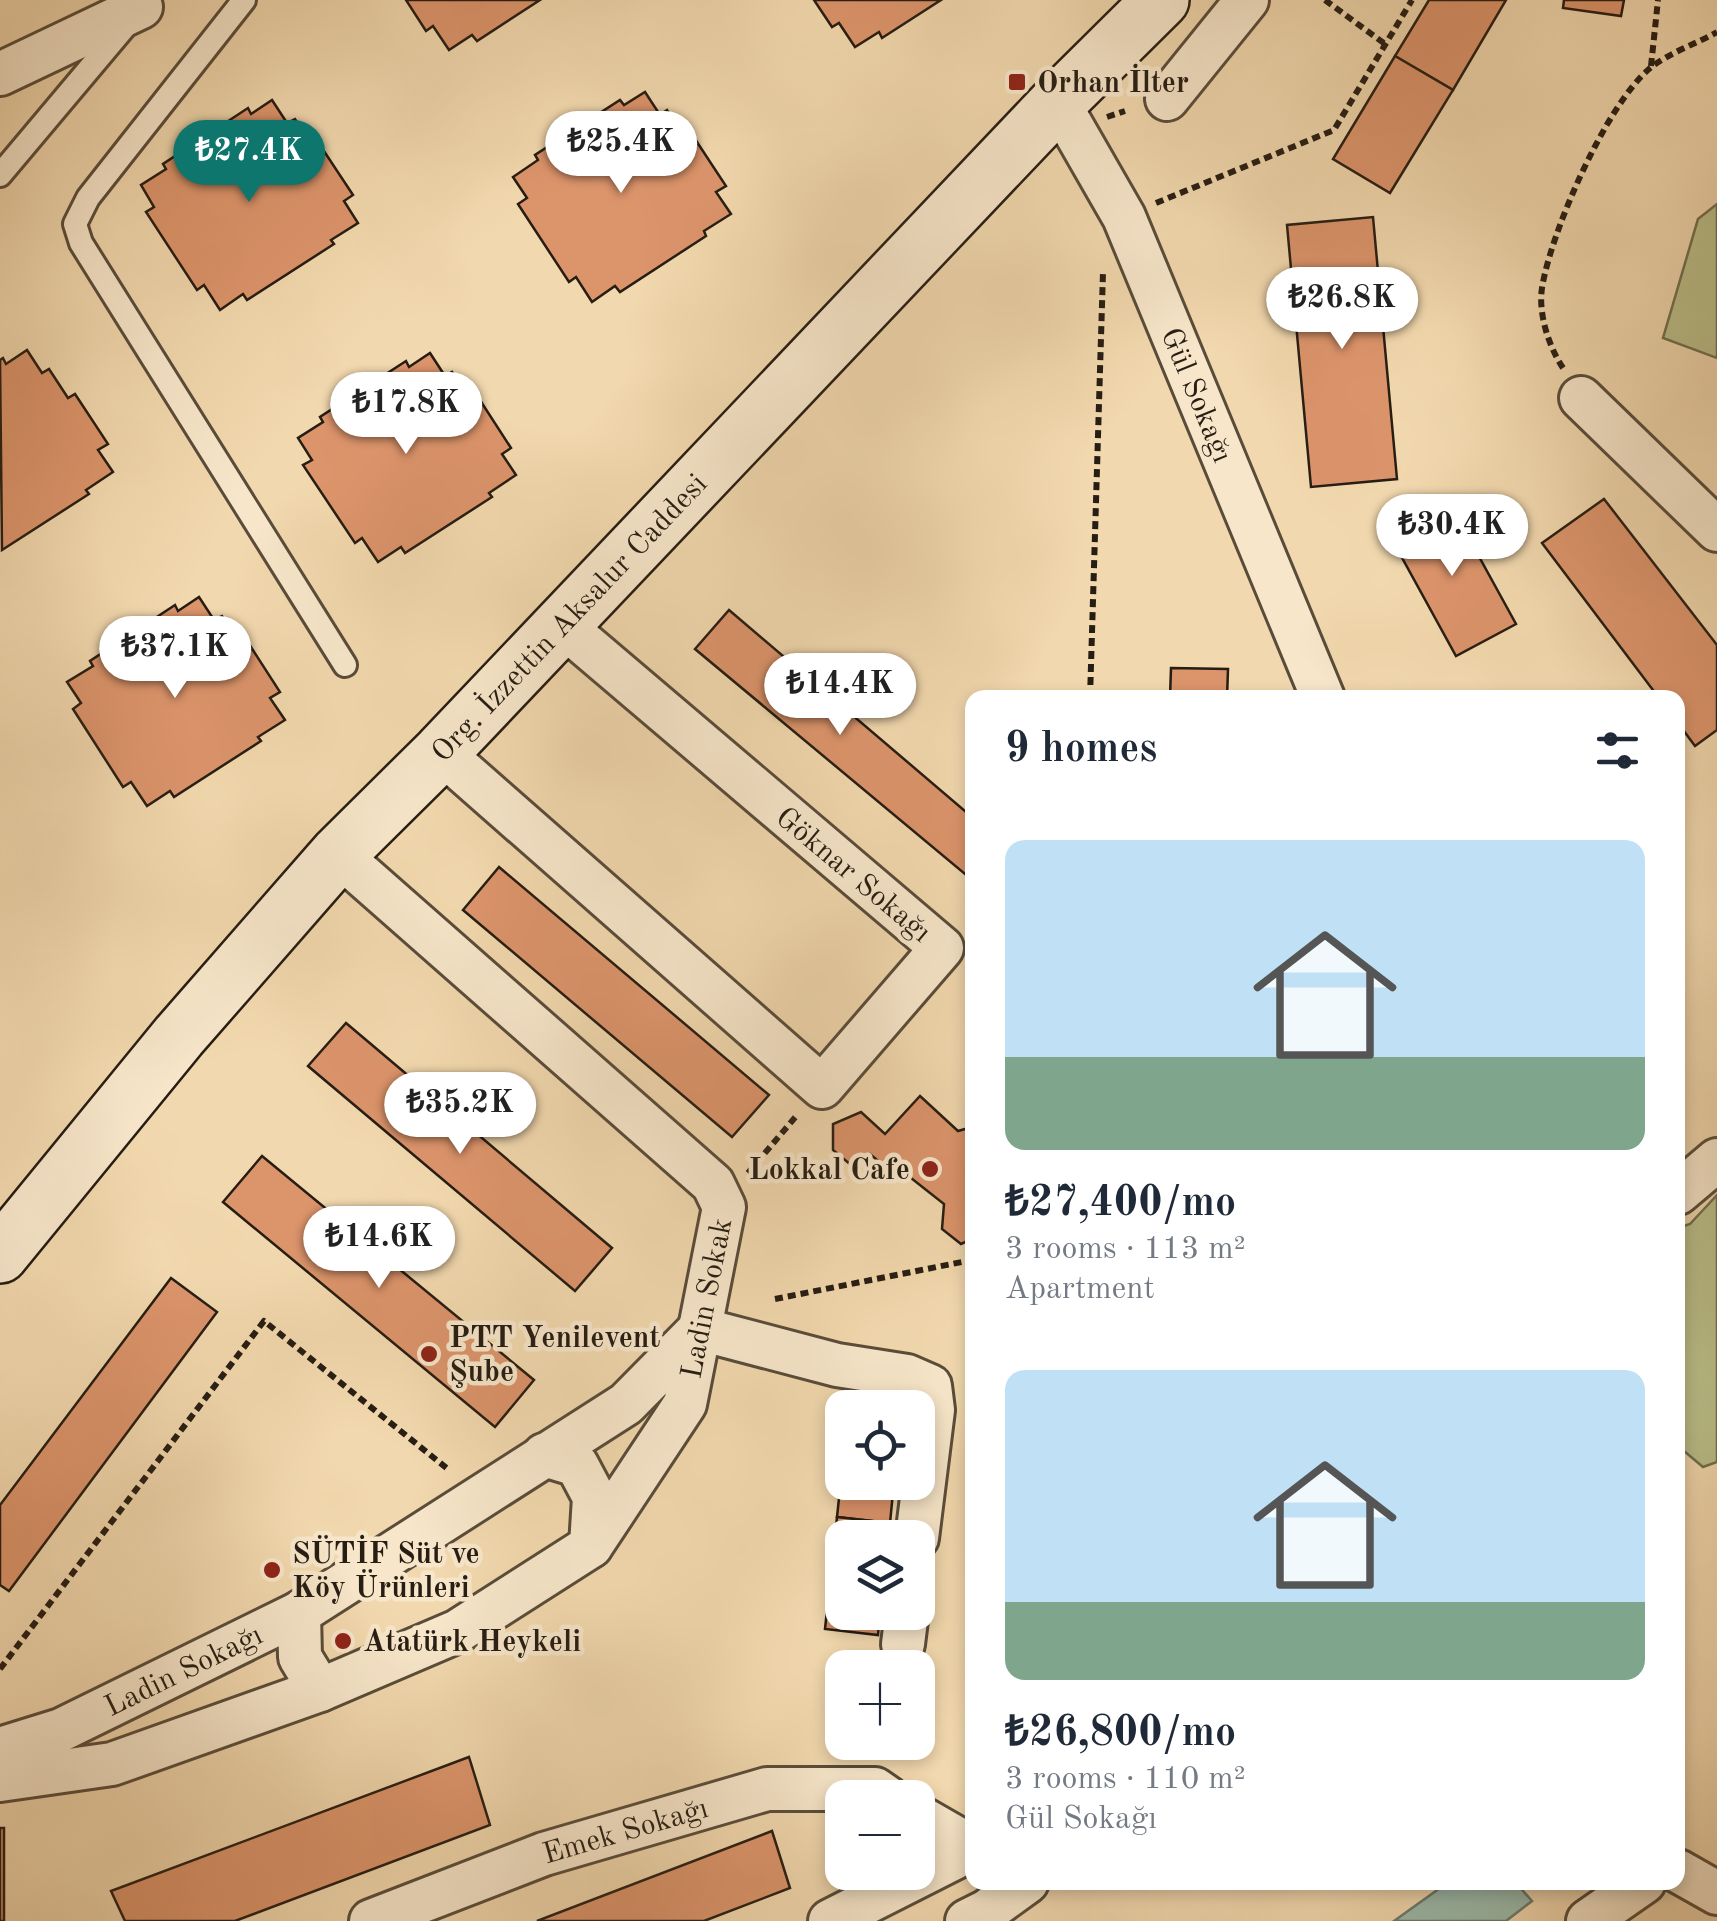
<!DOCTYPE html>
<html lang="en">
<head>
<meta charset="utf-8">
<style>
	:root { --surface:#fff; --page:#f2f2f3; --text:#1f2937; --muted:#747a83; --accent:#0f766e }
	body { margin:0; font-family:"Old Standard TT",serif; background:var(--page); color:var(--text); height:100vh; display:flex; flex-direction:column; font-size:38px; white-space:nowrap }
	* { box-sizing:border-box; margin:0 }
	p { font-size:32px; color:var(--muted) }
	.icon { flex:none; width:55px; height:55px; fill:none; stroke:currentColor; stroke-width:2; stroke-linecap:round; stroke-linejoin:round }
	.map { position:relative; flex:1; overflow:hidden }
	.details { position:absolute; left:965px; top:690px; width:720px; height:1200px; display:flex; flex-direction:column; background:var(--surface); border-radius:20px; box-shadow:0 5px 15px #0003 }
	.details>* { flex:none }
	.fabs { position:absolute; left:825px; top:1390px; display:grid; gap:20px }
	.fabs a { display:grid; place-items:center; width:110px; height:110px; border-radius:20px; background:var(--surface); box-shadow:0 5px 15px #0003; font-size:50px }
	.price { position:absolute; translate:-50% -85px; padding:0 22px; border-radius:35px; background:#fff; color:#222; font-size:32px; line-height:65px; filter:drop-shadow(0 2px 5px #0008) }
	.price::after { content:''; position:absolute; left:50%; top:60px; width:30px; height:22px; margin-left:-15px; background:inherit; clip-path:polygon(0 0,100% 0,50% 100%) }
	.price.current { background:var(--accent); color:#fff }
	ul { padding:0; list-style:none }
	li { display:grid; align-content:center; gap:20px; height:530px; padding:0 40px }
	li span { display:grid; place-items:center; height:310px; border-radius:20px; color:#555 }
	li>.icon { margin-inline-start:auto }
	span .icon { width:180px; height:180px; fill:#fffc; stroke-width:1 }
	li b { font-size:42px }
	h2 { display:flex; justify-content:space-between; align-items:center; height:120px; padding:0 40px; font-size:42px }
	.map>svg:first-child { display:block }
	.green { fill:#babf8a; stroke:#706e4e; stroke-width:2.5 }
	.water { fill:#9bbaab; stroke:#6c7b6e; stroke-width:2.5 }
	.building { fill:#dc946b; stroke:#261d13; stroke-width:2.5 }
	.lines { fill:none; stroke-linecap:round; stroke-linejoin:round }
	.lane-casing { stroke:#594c3a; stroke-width:28 }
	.street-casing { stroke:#594c3a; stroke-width:48 }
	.secondary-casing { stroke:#261d13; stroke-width:60 }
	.path { stroke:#261d13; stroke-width:6; stroke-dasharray:8 5; stroke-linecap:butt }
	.lane { stroke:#f7e6ca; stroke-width:22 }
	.street { stroke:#f7e6ca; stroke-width:42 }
	.secondary { stroke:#f7e6ca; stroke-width:55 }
	.poi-dot { fill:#8f2418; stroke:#f7e6ca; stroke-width:4 }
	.labels { text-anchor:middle; stroke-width:9; stroke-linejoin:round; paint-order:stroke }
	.poi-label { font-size:30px; font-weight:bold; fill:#261d13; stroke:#f7e6ca; text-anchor:start }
	.street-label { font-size:30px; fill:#261d13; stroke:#f7e6ca }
</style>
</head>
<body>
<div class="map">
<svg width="1717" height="1921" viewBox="0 0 1717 1921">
	<rect width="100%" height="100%" fill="#f2d8ae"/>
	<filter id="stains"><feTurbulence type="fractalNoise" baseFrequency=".002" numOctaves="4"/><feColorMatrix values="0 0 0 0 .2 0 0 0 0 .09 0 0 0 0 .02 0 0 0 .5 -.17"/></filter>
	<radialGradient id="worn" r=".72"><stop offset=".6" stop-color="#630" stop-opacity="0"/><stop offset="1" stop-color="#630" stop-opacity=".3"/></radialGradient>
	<!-- green -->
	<g class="green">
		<polygon points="1717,204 1717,358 1663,338 1698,219"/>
		<polygon points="1717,1195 1717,1462 1703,1467 1678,1446 1678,1228 1690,1224"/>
	</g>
	<!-- water -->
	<polygon class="water" points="1447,1883 1516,1883 1532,1901 1506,1921 1394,1921"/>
	<!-- building -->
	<g class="building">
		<polygon points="406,0 540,0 477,41 472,35 449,50 433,26 426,31"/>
		<polygon points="814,0 941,0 882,38 879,32 855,47 839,23 832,27"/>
		<polygon points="1429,0 1506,0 1453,90 1395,56"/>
		<polygon points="1564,0 1624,0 1621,16 1563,8"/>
		<polygon points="1395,56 1453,90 1390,193 1333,159"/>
		<polygon points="645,92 660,115 667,110 686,140 693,136 726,186 716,192 731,214 704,231 706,236 620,292 615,286 592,302 576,277 569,282 518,204 527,198 513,177 538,160 535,155 620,100 624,105"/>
		<polygon points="272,100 287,123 295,119 314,148 320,145 353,195 344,201 358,223 331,240 334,244 247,300 243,294 220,310 204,285 197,290 146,212 154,207 141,185 166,169 163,164 248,108 251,114"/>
		<polygon points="1373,217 1397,479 1311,487 1287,225"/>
		<polygon points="27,350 42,373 49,369 68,398 75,394 108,444 98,450 113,472 86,490 89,494 2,550 0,360 3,358 6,364"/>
		<polygon points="430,353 445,376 452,372 472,401 478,397 511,448 502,454 516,475 489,493 492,497 405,553 401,547 378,562 362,538 355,543 303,465 312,460 298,438 323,422 320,417 406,361 409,367"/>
		<polygon points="1604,499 1717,645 1717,730 1695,746 1678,723 1678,698 1659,698 1542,543"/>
		<polygon points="1449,502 1516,624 1456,656 1389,534"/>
		<polygon points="199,597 214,620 222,616 241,645 247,641 280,692 270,698 285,720 258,737 261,741 174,797 170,791 147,806 131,782 123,787 73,709 81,703 67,682 93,666 90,661 175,605 178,611"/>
		<polygon points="729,610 972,817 972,864 965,874 695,649"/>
		<polygon points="1171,668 1228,669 1227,698 1170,698"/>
		<polygon points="499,867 769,1095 732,1137 463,910"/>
		<polygon points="346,1023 612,1248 575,1291 308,1066"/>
		<polygon points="920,1096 958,1131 972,1127 972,1239 961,1244 942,1229 944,1204 906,1174 895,1175 870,1154 851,1165 833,1150 833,1124 861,1112 885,1134"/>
		<polygon points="262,1156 534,1380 495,1427 223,1202"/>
		<polygon points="171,1278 217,1312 9,1591 0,1585 0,1505"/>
		<polygon points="852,1387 904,1393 902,1408 850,1408"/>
		<polygon points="842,1470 842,1482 894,1482 890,1523 837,1517"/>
		<polygon points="837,1517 890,1523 888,1538 842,1538 842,1612 880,1612 878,1635 825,1629"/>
		<polygon points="469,1757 490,1825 235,1921 125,1921 111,1891"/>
		<rect x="0" y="1828" width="4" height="93"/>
		<polygon points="772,1831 790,1888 704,1921 537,1921"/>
	</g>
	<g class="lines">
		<defs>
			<g id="lane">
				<polyline points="244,0 88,198 75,224 81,243 345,665"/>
				<polyline points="0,175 127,24"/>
			</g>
			<g id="street">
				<polyline points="0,74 141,7"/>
				<polyline points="1167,99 1247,0"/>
				<path id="s1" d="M1058,102L1124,217L1323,698"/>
				<polyline points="1581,398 1717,530"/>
				<polyline points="441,752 822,1087 942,948 561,624"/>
				<polyline points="1678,1193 1717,1160"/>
				<polyline points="700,1329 837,1365 907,1376 930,1386 933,1410 917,1538"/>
				<polyline points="544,1455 577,1465 594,1497 591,1546"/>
				<polyline points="299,1613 300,1657 320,1690"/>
				<polyline points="903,1644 907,1612"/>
				<path id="s2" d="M0,1749L61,1730L299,1613L626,1404L700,1329"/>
				<path id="s3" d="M0,1780L112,1764L320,1690L458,1631L591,1546L685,1404L724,1207L713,1184L338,854"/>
				<polyline points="918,1816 972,1847"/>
				<polyline points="1678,1871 1717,1893"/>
				<path id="s4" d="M371,1921L544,1854L767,1789H875L888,1798"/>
				<polyline points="830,1921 972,1849"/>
				<polyline points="967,1921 987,1911 1027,1882"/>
				<polyline points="1588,1921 1644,1882"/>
			</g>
			<g id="secondary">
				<path id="s5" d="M0,1255L179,1036L338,854L441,752L1058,102L1161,0"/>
			</g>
		</defs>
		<!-- lane casing -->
		<use href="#lane" class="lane-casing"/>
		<!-- street casing -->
		<use href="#street" class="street-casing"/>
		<!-- secondary casing -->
		<use href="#secondary" class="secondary-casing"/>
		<!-- path -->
		<g class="path">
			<polyline points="1325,0 1385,44"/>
			<polyline points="1651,66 1658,0"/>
			<polyline points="1107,117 1125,111"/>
			<polyline points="1156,203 1334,130 1412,0"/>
			<path d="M1563,368C1549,347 1538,314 1542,288C1551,231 1606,106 1649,69C1668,53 1696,44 1717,32"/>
			<polyline points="1090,698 1103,272"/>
			<polyline points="748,1173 798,1114"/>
			<polyline points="775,1299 972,1260"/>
			<polyline points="0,1669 264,1321 449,1470"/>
		</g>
		<!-- lane -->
		<use href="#lane" class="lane"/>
		<!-- street -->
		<use href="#street" class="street"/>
		<!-- secondary -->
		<use href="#secondary" class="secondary"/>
	</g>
	<!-- markers -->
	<g class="poi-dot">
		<rect x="1007" y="72" width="20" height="20" rx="5"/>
		<circle cx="930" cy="1169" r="10"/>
		<circle cx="429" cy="1354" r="10"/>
		<circle cx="272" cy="1570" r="10"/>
		<circle cx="343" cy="1641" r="10"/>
	</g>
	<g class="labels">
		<!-- poi labels -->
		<g class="poi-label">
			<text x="1037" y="92">Orhan İlter</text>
			<text x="910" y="1179" text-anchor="end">Lokkal Cafe</text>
			<text x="449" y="1347">PTT Yenilevent<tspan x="449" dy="34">Şube</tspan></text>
			<text x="292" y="1563">SÜTİF Süt ve<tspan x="292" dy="34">Köy Ürünleri</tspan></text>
			<text x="363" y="1651">Atatürk Heykeli</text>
		</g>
		<!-- street labels -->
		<g class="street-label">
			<text dy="10" stroke="none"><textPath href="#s1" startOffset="325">Gül Sokağı</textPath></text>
			<text dy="10" stroke="none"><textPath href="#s5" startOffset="855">Org. İzzettin Aksalur Caddesi</textPath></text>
			<text transform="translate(854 874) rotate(40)" y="10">Göknar Sokağı</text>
			<text dy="10" stroke="none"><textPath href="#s3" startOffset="920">Ladin Sokak</textPath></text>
			<text dy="10" stroke="none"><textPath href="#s2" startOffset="200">Ladin Sokağı</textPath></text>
			<text dy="10" stroke="none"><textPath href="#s4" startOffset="270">Emek Sokağı</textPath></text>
		</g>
	</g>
	<rect width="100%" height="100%" filter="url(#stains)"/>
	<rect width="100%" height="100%" fill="url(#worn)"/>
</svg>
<div class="fabs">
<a><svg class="icon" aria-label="locate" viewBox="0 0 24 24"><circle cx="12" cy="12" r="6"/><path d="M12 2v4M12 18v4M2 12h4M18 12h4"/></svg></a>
<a><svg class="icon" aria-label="layers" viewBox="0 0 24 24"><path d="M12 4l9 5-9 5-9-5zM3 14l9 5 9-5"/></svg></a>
<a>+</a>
<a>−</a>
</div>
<b class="price" style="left:621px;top:196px">₺25.4K</b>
<b class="price current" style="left:249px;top:205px">₺27.4K</b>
<b class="price" style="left:1342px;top:352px">₺26.8K</b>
<b class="price" style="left:406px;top:457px">₺17.8K</b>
<b class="price" style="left:1452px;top:579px">₺30.4K</b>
<b class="price" style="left:175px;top:701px">₺37.1K</b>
<b class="price" style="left:840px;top:738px">₺14.4K</b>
<b class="price" style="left:460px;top:1157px">₺35.2K</b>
<b class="price" style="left:379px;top:1291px">₺14.6K</b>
<section class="details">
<h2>9 homes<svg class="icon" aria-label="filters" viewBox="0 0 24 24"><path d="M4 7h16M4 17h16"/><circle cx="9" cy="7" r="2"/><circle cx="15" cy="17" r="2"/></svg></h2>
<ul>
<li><span style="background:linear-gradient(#bfe0f5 70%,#7fa58c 0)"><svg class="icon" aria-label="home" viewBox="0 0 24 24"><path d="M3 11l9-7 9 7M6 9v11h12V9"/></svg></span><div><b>₺27,400/mo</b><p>3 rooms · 113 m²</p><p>Apartment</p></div></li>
<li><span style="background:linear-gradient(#bfe0f5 75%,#7fa58c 0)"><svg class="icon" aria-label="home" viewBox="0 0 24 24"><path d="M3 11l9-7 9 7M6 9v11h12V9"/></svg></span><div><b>₺26,800/mo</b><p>3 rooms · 110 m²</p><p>Gül Sokağı</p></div></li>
</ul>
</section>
</div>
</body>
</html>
